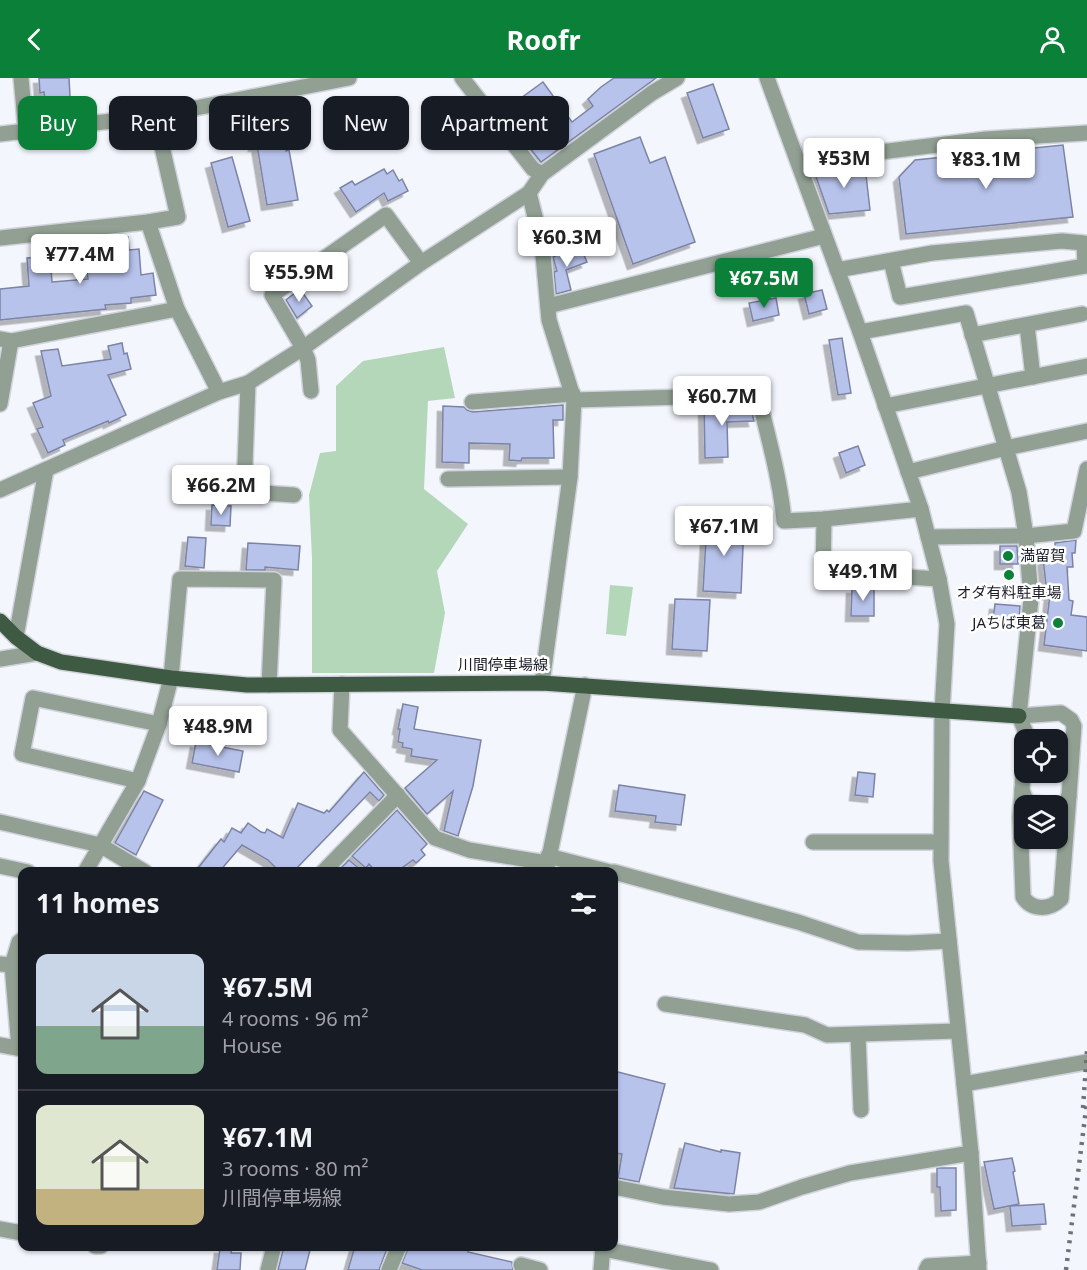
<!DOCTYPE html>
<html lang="en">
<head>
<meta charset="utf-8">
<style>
	:root { --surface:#171b24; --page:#20242c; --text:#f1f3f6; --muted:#9ea1a6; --line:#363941; --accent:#0a8038 }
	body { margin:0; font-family:"Noto Sans","Noto Sans JP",sans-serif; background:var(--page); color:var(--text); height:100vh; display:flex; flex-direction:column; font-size:22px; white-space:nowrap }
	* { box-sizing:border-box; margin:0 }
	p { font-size:20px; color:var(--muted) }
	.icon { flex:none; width:33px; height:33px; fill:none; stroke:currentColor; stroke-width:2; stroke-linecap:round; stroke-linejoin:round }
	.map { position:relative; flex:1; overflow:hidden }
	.sheet { position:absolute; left:18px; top:789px; width:600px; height:384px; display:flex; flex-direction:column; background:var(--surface); border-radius:12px; box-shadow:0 2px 4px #0004 }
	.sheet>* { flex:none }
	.hud { position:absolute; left:18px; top:18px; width:600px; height:54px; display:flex; gap:12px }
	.fabs { position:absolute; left:1014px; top:651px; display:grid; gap:12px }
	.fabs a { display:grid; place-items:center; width:54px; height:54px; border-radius:12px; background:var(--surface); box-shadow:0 2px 4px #0004; font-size:30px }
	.price { position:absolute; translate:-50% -51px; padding:0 14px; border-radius:6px; background:#fff; color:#222; font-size:20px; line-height:39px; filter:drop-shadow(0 2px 3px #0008) }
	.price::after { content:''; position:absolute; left:50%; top:36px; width:18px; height:14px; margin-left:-9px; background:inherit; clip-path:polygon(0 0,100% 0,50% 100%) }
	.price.on { background:var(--accent); color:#fff }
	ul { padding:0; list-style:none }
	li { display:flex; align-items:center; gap:18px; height:150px; padding:0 18px }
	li+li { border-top:2px solid var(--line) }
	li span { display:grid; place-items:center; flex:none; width:168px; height:120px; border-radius:12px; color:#555 }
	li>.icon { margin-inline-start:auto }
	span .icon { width:72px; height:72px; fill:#fffc; stroke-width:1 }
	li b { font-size:26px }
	h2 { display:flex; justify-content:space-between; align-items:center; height:72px; padding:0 18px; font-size:26px }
	.pill { padding:0 21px; border-radius:12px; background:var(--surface); box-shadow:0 2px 4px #0004; font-size:21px; line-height:54px }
	.pill.on { background:var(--accent); color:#fff }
	header { display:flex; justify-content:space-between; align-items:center; height:78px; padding:0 18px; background:var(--accent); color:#fff; font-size:27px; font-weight:700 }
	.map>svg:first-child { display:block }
	.green { fill:#b3d7b8 }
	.building { fill:#b8c3ec; stroke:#7c84a5; stroke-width:1.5; filter:url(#shadow) }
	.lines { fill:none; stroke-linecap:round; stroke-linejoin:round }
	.minor-casing { stroke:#d1d3dc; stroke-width:18 }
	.major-casing { stroke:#d1d3dc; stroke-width:18 }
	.minor { stroke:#91a093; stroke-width:15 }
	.major { stroke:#3e5a43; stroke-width:15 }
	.rail { stroke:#6e707b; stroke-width:4.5; stroke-dasharray:3 6; stroke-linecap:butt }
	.poi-dot { fill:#0a8038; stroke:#fff; stroke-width:2 }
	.labels { text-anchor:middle; stroke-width:5; stroke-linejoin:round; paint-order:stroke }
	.poi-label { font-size:15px; fill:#1b1e2a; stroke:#fff; text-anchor:start }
	.street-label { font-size:15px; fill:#1b1e2a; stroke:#fff }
</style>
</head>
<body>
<header><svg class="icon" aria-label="back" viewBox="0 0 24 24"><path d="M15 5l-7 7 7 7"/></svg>Roofr<svg class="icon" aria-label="person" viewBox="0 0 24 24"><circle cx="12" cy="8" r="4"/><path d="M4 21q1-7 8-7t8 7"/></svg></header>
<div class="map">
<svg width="1087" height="1192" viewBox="0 0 1087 1192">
	<defs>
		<filter id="shadow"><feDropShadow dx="-5.5" dy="5.5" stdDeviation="0" flood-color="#0004"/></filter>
	</defs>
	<rect width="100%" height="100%" fill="#f4f6fe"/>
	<!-- green -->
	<g class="green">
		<polygon points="444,269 455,320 428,323 424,411 468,446 437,493 445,535 434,595 312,595 312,480 309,417 320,375 336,373 336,308 363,283"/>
		<polygon points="610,507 633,509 626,558 606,556"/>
	</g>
	<!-- building -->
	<g class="building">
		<polygon points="39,0 69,0 71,37 47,40 44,14 40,15"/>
		<polygon points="614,0 656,0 541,84 504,38 511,31 510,28 543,4 572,44 593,28 588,21 601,9"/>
		<polygon points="713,6 729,51 703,60 687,15"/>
		<polygon points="358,28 365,56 337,63 330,36"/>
		<polygon points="281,33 286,73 289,72 298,122 267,127 257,67 254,68 251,37"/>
		<polygon points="640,59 650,85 665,79 695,164 633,186 594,76"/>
		<polygon points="1063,67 1073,139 906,156 899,99 915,82"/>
		<polygon points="232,79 250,143 228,149 211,85"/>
		<polygon points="865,88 870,132 829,136 814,93"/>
		<polygon points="384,91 387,96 393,92 399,103 402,101 408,113 388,123 384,115 356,134 340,110 352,103 355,107"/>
		<polygon points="128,159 129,172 139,171 141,197 153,195 156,217 131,220 131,225 105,227 106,231 0,242 0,211 29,208 27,180 50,178 52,204 88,201 84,170 114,166 113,161"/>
		<polygon points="580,168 587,184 566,192 571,212 556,216 554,194 557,193 553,179"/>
		<polygon points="300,211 312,228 297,240 286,222"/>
		<polygon points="822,212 827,231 809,236 804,216"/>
		<polygon points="776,220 779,237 753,243 749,225"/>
		<polygon points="842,260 851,315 838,317 829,262"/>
		<polygon points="122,265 124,276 127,275 131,291 108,297 126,337 109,345 108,343 63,362 65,367 48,375 37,351 43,349 33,325 51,318 41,273 58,271 62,288 111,281 108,268"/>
		<polygon points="563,327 563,342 553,342 554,380 522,380 521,383 509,382 510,366 469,365 469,385 442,384 443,328 464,329 467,332 473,334"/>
		<polygon points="750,327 754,343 727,344 728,379 705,380 704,328"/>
		<polygon points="858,368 865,387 846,395 839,375"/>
		<polygon points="212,427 231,428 230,448 211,447"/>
		<polygon points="707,443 744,445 741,515 703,513"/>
		<polygon points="188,459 206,460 204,490 185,488"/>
		<polygon points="1076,462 1075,475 1072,475 1073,489 1067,489 1069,522 1073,523 1071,537 1087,539 1087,573 1044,567 1050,516 1047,516 1043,480 1055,479 1055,465"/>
		<polygon points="248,465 300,468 298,492 265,489 265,492 246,492"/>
		<polygon points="1000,468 1017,468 1018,486 1000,486"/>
		<polygon points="852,510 874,511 874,538 851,538"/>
		<polygon points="675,521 710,522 707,573 672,571"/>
		<polygon points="995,526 1020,528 1019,544 993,542"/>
		<polygon points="403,626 418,629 414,651 481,662 473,708 458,758 444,753 453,713 427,736 405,710 437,682 411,678 412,671 402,669 403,665 398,664 400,651 398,651"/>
		<polygon points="196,664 243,673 239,694 192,685"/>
		<polygon points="364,694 384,717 379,723 370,714 293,794 280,794 268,782 242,767 219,794 195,794 221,761 224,764 232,750 241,755 248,745 261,754 265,755 267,751 283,760 298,725 324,735 327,732 329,734"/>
		<polygon points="858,694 875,696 873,719 855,717"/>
		<polygon points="619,707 685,717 681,747 655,744 656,738 615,733"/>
		<polygon points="144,713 163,722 136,777 115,765"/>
		<polygon points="397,732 427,766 421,772 425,777 416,785 413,782 396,794 376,794 369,786 366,790 352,778"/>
		<polygon points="349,782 363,794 337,794"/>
		<polygon points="614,993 665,1006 639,1104 618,1100 622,1076 614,1075"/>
		<polygon points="685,1065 721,1074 721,1072 740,1075 734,1116 674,1110"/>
		<polygon points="1012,1080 1015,1093 1013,1094 1019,1126 994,1131 984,1084"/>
		<polygon points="937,1090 956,1090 956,1132 941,1133 940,1109 937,1109"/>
		<polygon points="1044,1126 1046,1146 1012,1148 1010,1128"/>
		<polygon points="284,1168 311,1168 305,1192 278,1192"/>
		<polygon points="355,1168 388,1168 379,1192 348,1192"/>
		<polygon points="409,1168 470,1168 468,1174 512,1184 513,1192 422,1192 402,1185"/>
		<polygon points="220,1170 232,1171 231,1175 241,1175 240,1192 217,1192"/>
	</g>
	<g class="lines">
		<defs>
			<g id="minor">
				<polyline points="21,0 26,53"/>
				<polyline points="462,0 533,91 542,96"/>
				<polyline points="767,0 860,254 921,431 939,501 947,546 942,634 941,783 971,1075 979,1192"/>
				<polyline points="0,56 155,38 349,0"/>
				<polyline points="799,84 986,61 1087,55"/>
				<polyline points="529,115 542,166 549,242 574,322 570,399 542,605"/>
				<polyline points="148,144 177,231 219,314"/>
				<polyline points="0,160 148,144 178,139 155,38"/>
				<polyline points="837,192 932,175 1062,163 1084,165 1085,188 900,219 891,183"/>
				<polyline points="548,228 824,158"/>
				<polyline points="1027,247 1033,299"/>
				<polyline points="860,254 966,235 1019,414 1026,458 1031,521 1019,638 1026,655 1026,662"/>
				<polyline points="972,257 1082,236"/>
				<polyline points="0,261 11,263 177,231"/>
				<polyline points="248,305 244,414 294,417"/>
				<polyline points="311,313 308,282 303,270 272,217 386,137 421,185"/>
				<path d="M574,322L758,317C768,359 780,400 784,443L824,441L921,431"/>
				<polyline points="472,324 573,316"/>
				<polyline points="0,326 11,263"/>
				<polyline points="885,328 1087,288"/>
				<polyline points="908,394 1006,370 1087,353"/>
				<polyline points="448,401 570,399"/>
				<polyline points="0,412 219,314 248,305 303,270 421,185 529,115 542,96 652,15 677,0"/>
				<polyline points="824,441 823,494 939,501"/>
				<polyline points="928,459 1026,458 1074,453 1087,391"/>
				<polyline points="16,559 46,392"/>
				<polyline points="0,581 37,575"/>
				<polyline points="342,606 340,652 435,760 469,772 547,785"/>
				<polyline points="1019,638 1061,635 1071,642 1074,648 1069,718 1066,724 1060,727 1030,725 1025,720 1022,712 1024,678"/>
				<polyline points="138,703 22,676 33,620 159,646"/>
				<path d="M1022,712L1020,739L1023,819C1032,833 1050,832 1061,821L1069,718"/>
				<polyline points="0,744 100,767 145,794"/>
				<polyline points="813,764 940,764"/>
				<polyline points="548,778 610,794"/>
				<polyline points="0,788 28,794"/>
				<polyline points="85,794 138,703 159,646 171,600 180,501 274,502 269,607"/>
				<polyline points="323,794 398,717"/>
				<polyline points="546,794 585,607"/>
				<polyline points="614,794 798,844 858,864 908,865 949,863"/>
				<polyline points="0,886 12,887 19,864 22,862"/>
				<polyline points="12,887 19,970"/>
				<polyline points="665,926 805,947 827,957 958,953"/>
				<polyline points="858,957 861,1032"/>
				<polyline points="0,967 22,971"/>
				<polyline points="964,1006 1087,984"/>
				<polyline points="614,1109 663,1119 729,1126 759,1124 802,1109 850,1095 971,1075"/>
				<polyline points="0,1151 22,1155"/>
				<polyline points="95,1168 101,1168"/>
				<polyline points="603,1171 711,1192"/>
				<polyline points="521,1187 540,1192"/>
				<polyline points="268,1192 274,1168"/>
				<polyline points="389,1192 399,1168"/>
				<polyline points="601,1192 603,1168"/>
				<polyline points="926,1192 928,1188 979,1185"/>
			</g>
			<polyline id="major" points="0,543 16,559 37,575 61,584 171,600 247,607 542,605 1019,638"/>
		</defs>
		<!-- minor casing -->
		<use href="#minor" class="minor-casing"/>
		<!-- major casing -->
		<use href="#major" class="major-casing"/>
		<!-- minor -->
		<use href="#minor" class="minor"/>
		<!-- major -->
		<use href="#major" class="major"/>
		<!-- rail -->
		<g class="rail">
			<polyline points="1083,1030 1087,973"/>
			<polyline points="1066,1192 1087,1023"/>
		</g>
	</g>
	<!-- markers -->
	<g class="poi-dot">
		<circle cx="1008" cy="478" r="6"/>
		<circle cx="1009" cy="497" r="6"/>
		<circle cx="1058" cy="545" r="6"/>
	</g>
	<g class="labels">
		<!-- poi labels -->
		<g class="poi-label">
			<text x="1020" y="483">満留賀</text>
			<text x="1009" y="520" text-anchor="middle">オダ有料駐車場</text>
			<text x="1046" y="550" text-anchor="end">JAちば東葛</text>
		</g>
		<!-- street labels -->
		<g class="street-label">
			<text x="503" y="592">川間停車場線</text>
		</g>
	</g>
</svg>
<div class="fabs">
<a><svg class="icon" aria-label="locate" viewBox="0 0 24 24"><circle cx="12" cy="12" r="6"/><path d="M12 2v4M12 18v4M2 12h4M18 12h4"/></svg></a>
<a><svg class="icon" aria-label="layers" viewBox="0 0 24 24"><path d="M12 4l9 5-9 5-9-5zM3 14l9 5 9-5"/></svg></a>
</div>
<b class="price" style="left:844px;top:111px">¥53M</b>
<b class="price" style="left:986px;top:112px">¥83.1M</b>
<b class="price" style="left:567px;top:190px">¥60.3M</b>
<b class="price" style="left:80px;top:207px">¥77.4M</b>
<b class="price" style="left:299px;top:225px">¥55.9M</b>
<b class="price on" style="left:764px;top:231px">¥67.5M</b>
<b class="price" style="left:722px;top:349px">¥60.7M</b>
<b class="price" style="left:221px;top:438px">¥66.2M</b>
<b class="price" style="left:724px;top:479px">¥67.1M</b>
<b class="price" style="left:863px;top:524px">¥49.1M</b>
<b class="price" style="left:218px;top:679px">¥48.9M</b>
<div class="hud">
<a class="pill on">Buy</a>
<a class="pill">Rent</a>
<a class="pill">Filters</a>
<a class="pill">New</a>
<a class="pill">Apartment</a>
</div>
<section class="sheet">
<h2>11 homes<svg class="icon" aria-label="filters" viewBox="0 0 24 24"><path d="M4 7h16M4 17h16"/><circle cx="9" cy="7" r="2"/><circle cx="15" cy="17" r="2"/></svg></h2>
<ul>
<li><span style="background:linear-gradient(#c9d6e8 60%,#7fa58c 0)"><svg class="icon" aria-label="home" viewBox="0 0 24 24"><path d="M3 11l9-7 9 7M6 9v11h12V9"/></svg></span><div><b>¥67.5M</b><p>4 rooms · 96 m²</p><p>House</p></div></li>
<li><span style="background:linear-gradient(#dfe7d0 70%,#c2b280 0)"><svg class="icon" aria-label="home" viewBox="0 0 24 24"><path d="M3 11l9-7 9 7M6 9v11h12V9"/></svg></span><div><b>¥67.1M</b><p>3 rooms · 80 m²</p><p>川間停車場線</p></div></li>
</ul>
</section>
</div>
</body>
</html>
